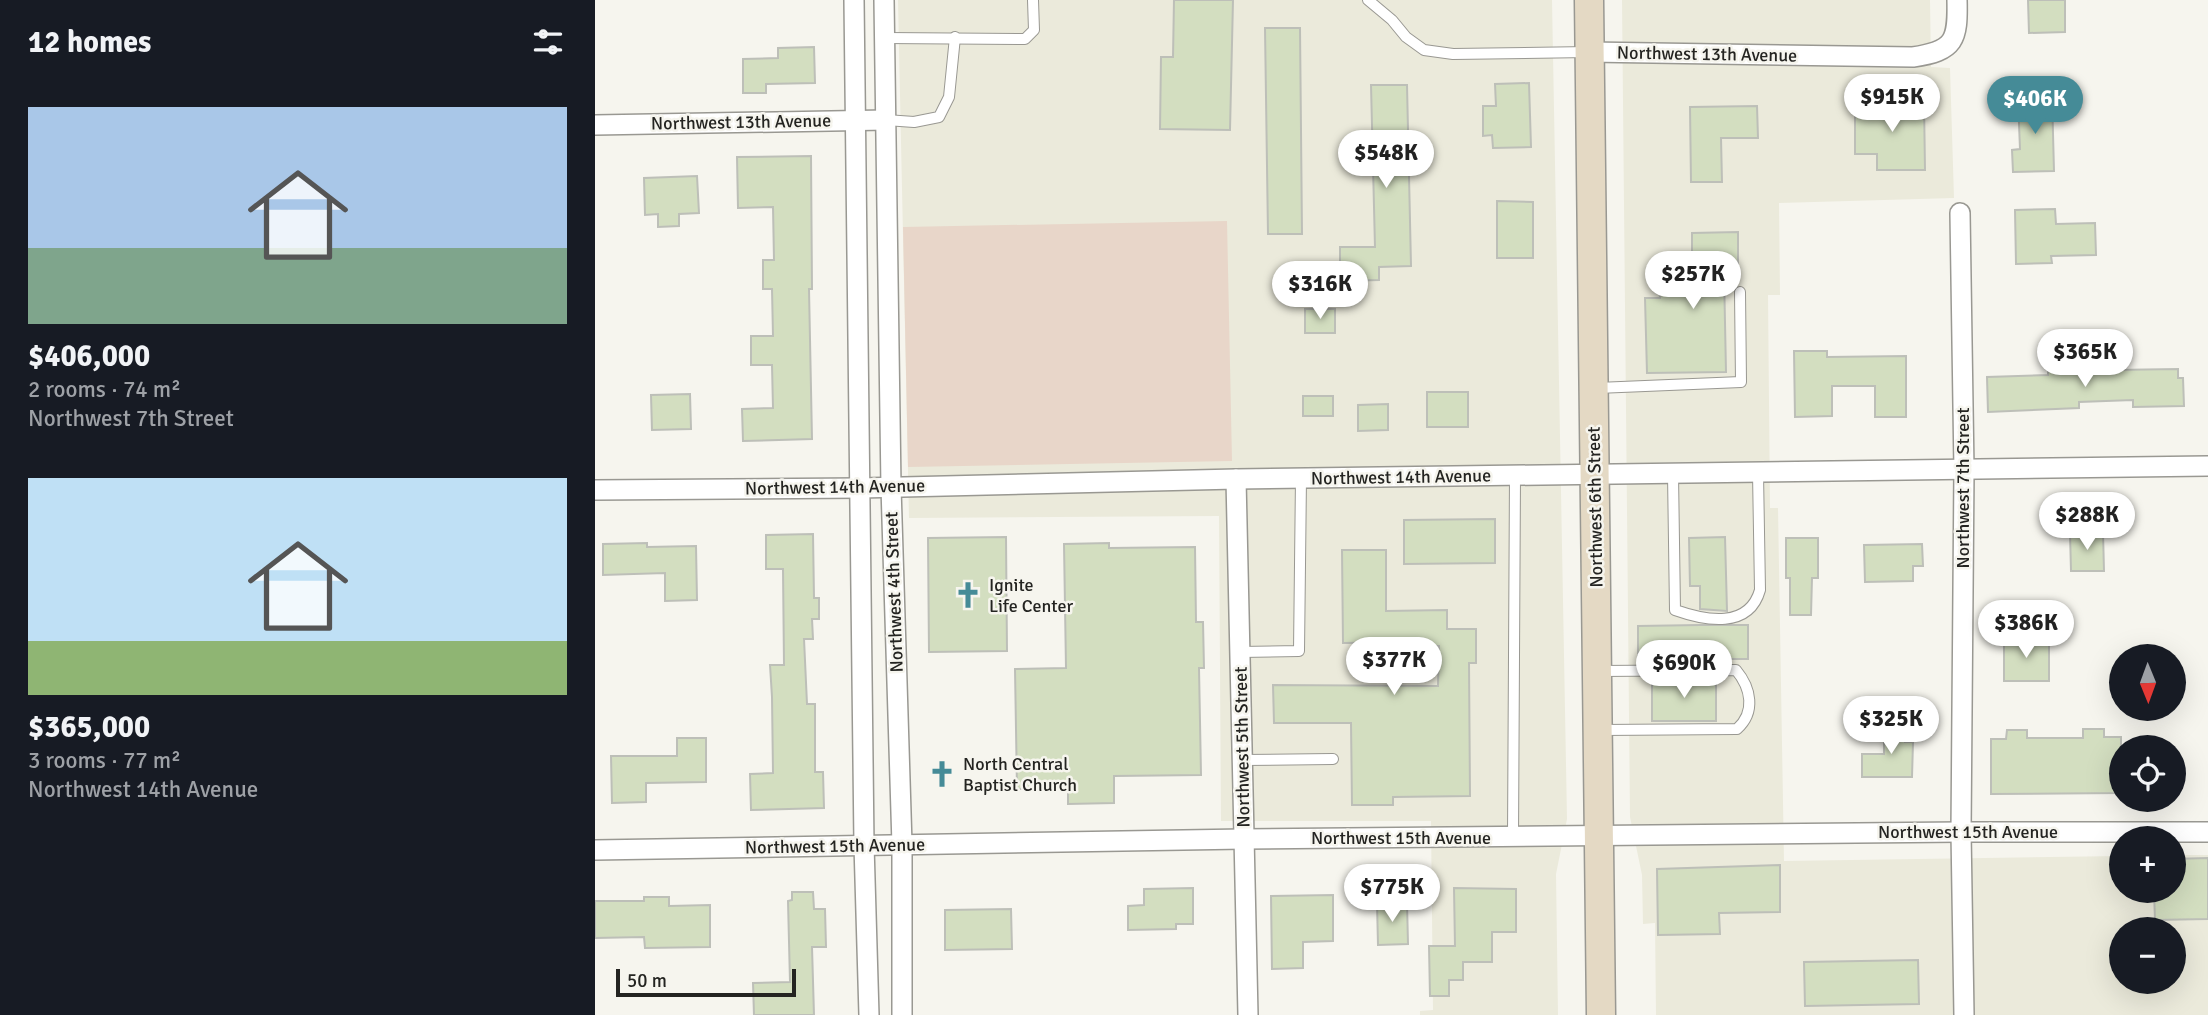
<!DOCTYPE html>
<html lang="en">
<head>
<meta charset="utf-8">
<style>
	:root { --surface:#171b24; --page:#20242c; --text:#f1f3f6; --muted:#9ea1a6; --accent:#458b97 }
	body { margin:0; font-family:Signika,sans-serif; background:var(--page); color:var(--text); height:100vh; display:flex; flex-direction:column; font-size:26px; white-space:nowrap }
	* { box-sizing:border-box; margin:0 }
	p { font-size:23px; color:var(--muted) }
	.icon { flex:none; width:38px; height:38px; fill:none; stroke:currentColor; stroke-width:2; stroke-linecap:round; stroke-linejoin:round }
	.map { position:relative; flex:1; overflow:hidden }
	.details { display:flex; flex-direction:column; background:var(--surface); width:595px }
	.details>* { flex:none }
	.needle { width:46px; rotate:179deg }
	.buttons { position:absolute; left:1514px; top:644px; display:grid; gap:14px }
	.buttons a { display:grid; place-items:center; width:77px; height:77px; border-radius:50%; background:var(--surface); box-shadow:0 7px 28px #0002; font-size:35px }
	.scale { position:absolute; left:21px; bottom:18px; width:180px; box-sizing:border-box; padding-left:7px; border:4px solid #242421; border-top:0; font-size:19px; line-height:24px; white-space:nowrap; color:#242421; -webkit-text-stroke:5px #f6f5ee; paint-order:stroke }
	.price { position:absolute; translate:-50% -60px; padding:0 16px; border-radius:24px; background:#fff; color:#222; font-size:23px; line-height:46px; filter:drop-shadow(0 2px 4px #0008) }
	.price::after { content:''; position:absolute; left:50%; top:42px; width:21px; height:16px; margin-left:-10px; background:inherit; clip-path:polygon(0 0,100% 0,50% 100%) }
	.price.on { background:var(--accent); color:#fff }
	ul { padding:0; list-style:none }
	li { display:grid; align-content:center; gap:14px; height:371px; padding:0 28px }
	li span { display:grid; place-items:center; height:217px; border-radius:0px; color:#555 }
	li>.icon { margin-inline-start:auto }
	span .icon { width:126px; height:126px; fill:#fffc; stroke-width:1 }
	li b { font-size:30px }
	h2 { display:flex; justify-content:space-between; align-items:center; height:84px; padding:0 28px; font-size:30px }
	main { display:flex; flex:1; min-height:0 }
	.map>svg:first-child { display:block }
	.built { fill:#ebeadb; fill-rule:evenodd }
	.grass { fill:#e8d6c9 }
	.building { fill:#d3dec0; stroke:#bdbfb8; stroke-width:2 }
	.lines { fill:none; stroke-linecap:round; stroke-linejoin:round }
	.lane-casing { stroke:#999892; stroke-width:12 }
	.street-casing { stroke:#999892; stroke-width:22 }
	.secondary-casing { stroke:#999892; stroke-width:31 }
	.lane { stroke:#fff; stroke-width:10 }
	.street { stroke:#fff; stroke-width:19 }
	.secondary { stroke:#e4d9c4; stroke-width:28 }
	.labels { text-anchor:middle; stroke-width:5; stroke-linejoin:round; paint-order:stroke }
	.street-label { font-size:18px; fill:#242421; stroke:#f6f5ee }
	.poi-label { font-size:18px; fill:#242421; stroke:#f6f5ee; text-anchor:start }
</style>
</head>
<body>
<main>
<section class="details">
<h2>12 homes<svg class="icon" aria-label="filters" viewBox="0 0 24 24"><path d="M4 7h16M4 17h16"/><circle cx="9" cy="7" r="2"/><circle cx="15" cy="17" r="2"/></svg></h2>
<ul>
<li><span style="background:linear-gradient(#a9c7e8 65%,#7fa58c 0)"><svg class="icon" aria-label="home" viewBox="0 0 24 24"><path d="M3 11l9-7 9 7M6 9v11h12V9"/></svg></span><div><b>$406,000</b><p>2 rooms · 74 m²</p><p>Northwest 7th Street</p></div></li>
<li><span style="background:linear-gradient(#bfe0f5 75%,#8fb573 0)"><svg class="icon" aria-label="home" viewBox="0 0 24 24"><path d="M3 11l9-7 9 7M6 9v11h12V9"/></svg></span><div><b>$365,000</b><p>3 rooms · 77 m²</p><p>Northwest 14th Avenue</p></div></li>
</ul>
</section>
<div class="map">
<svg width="1613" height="1015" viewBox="0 0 1613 1015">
	<rect width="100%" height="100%" fill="#f6f5ee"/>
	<!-- built -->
	<g class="built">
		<polygon points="303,0 957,0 972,819 961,874 963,1015 825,1015 825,1011 838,1010 836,821 626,821 624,516 314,518"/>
		<path d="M1027,0H1335L1336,67L1355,68L1359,198L1184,203L1185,295H1173L1175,508H1183L1189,861L1526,856V891H1578L1579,855H1613V1015H1061L1060,923L1048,924L1047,875L1035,817ZM1526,929H1578V982H1526Z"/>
	</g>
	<!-- grass -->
	<polygon class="grass" points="632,221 637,461 313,467 308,227"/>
	<!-- building -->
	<g class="building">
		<polygon points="579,0 638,0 635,130 565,129 566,57 578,57"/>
		<polygon points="1433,0 1470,0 1470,32 1434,33"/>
		<polygon points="670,28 705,28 707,234 673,234"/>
		<polygon points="219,47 220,83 171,84 171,93 148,93 148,59 183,58 183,48"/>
		<polygon points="934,83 936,147 898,148 897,135 888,136 888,106 901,106 900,84"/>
		<polygon points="776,85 812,85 816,266 784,267 784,280 745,281 745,247 780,247"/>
		<polygon points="1457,96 1459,171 1418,172 1417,150 1425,149 1423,98"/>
		<polygon points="1260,102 1329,102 1330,170 1282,170 1282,154 1260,154"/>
		<polygon points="1162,106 1163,138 1126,138 1127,182 1096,182 1095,107"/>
		<polygon points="216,156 217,289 214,289 217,439 148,441 147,409 178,408 177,365 156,365 156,336 178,336 177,289 168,289 168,260 179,260 178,207 143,208 142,157"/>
		<polygon points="102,176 104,213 84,214 84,226 63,227 63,214 50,215 49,178"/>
		<polygon points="902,201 938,202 938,258 902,258"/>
		<polygon points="1460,209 1461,224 1500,223 1501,255 1456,256 1457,263 1421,264 1420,210"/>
		<polygon points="1143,232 1143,273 1129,273 1131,372 1052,373 1050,298 1065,298 1064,283 1097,282 1097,233"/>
		<rect x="710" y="309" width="30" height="24"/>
		<polygon points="1199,351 1232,351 1232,357 1311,356 1311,417 1280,417 1280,386 1237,386 1237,416 1200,417"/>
		<polygon points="1583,369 1583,378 1588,378 1589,406 1538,407 1538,400 1484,402 1484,408 1393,412 1392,377 1453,375 1453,371"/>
		<rect x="832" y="392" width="41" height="35"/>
		<polygon points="95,394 96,429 57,430 56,395"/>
		<rect x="708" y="396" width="30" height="20"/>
		<polygon points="793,404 793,430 763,431 763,405"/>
		<polygon points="900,519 900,563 809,564 809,520"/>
		<polygon points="1508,532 1509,571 1476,571 1475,533"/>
		<polygon points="218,534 219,598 224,598 224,619 217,619 218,639 209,639 212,704 220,704 220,772 228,772 229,808 156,810 155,774 178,773 177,697 175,665 189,665 188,569 171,569 171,535"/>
		<polygon points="411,537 412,651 334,652 333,538"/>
		<polygon points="1130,537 1132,611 1105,609 1105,586 1095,586 1094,538"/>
		<polygon points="1191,538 1223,538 1223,578 1217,578 1216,615 1195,615 1195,578 1191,578"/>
		<polygon points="52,543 52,547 101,546 102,600 70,601 70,573 8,575 8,544"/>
		<polygon points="514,543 514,548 600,547 601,622 608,622 609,668 604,668 606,775 519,776 519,803 473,804 473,788 422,789 420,669 471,668 469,544"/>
		<polygon points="1327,544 1328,566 1318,566 1318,581 1270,582 1269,545"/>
		<polygon points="747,550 791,550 791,611 852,610 852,629 881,629 881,663 874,663 875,796 798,797 798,805 757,805 756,723 679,723 678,685 843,686 844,646 817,647 817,642 748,643"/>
		<polygon points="1105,625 1153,625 1153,659 1121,659 1121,663 1057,663 1057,659 1043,659 1043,626"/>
		<rect x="1409" y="640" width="45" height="41"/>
		<rect x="1057" y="678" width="64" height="43"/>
		<polygon points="1289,725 1310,725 1310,742 1318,742 1317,777 1267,777 1267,754 1289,754"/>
		<polygon points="1488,729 1509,729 1509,737 1526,737 1526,793 1396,794 1396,739 1411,739 1412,730 1432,730 1432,738 1488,738"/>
		<polygon points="82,738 111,738 111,782 51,783 51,802 17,803 16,756 82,756"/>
		<polygon points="1613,858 1613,919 1560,920 1559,891 1578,891 1578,859"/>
		<polygon points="1185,865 1185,912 1124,913 1125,934 1063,935 1062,869"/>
		<polygon points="598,888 598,924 581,924 581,929 533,930 533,906 549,905 549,889"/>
		<polygon points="859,888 921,889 921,932 897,932 897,962 868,962 868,980 854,980 854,996 835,996 834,946 860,946"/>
		<polygon points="197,892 218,892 219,909 230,909 231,947 217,947 219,1015 159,1015 158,983 195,982 193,901 197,900"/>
		<polygon points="738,895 738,941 708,942 708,968 677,969 676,896"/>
		<polygon points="49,897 74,897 74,906 115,905 115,947 50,948 49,937 0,938 0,901 49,901"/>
		<polygon points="782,903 812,903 813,944 783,945"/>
		<polygon points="416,909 417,949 350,950 350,910"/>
		<polygon points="1323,960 1324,1004 1210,1006 1209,962"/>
	</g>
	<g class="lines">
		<defs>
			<g id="lane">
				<polyline points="773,0 797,20 811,37 829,50 858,54 994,52"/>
				<polyline points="290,38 430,39 439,30 438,0"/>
				<polyline points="291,120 319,122 344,117 354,97 360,37"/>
				<polyline points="1002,388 1146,382 1145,292"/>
				<path d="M1078,474L1080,610C1111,621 1154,629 1165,590L1163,473"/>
				<polyline points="645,652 704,651 706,478"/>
				<path d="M1005,671L1141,670C1156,688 1161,712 1142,729L1006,730"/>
				<polyline points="647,760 738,759"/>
				<polyline points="918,837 920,476"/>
			</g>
			<g id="street">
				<polyline points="259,0 269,845 274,1015"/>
				<polyline points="289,0 296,487 307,845 307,1015"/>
				<path d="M994,52L1318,57C1360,51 1363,40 1362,0"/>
				<polyline points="0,125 291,120"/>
				<polyline points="1365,213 1369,470 1366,832 1369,1015"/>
				<polyline points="641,479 653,1015"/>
				<polyline points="0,490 266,488 641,479 1613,466"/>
				<polyline points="0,850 649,839 1366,832 1613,832"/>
			</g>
			<polyline id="secondary" points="994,0 1006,1015"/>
		</defs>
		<!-- lane casing -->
		<use href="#lane" class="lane-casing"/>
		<!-- street casing -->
		<use href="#street" class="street-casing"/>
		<!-- secondary casing -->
		<use href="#secondary" class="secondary-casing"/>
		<!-- lane -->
		<use href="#lane" class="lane"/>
		<!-- street -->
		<use href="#street" class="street"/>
		<!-- secondary -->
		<use href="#secondary" class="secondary"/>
	</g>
	<!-- icons -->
	<defs>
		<symbol id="church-bare" viewBox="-9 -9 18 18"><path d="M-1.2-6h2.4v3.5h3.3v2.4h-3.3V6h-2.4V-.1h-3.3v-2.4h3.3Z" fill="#458b97" stroke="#f6f5ee" stroke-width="2.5" paint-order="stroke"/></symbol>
	</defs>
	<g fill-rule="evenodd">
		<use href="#church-bare" x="354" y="576" width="38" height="38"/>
		<use href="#church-bare" x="328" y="755" width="38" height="38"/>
	</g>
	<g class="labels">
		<!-- street labels -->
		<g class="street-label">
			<text transform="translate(1112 54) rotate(1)" y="6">Northwest 13th Avenue</text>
			<text transform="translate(146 122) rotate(-1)" y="6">Northwest 13th Avenue</text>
			<text transform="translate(806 477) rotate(-1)" y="6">Northwest 14th Avenue</text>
			<text transform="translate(240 487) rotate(-1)" y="6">Northwest 14th Avenue</text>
			<text transform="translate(1368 488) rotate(-90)" y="6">Northwest 7th Street</text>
			<text transform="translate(1000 507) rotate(-91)" y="6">Northwest 6th Street</text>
			<text transform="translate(299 592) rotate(-92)" y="6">Northwest 4th Street</text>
			<text transform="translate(647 747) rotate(-91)" y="6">Northwest 5th Street</text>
			<text x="1373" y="838">Northwest 15th Avenue</text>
			<text x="806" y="844">Northwest 15th Avenue</text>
			<text transform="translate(240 846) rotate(-1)" y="6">Northwest 15th Avenue</text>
		</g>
		<!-- poi labels -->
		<g class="poi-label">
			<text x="394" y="591">Ignite<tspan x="394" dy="21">Life Center</tspan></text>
			<text x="368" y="770">North Central<tspan x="368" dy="21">Baptist Church</tspan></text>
		</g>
	</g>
</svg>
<div class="buttons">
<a><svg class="needle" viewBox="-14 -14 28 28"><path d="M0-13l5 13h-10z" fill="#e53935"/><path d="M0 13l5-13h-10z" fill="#9ea1a6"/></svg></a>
<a><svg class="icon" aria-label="locate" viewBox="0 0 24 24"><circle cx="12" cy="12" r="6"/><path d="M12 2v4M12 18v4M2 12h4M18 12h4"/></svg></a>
<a>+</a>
<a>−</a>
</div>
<div class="scale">50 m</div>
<b class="price" style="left:1297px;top:134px">$915K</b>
<b class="price on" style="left:1440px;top:136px">$406K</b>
<b class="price" style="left:791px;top:190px">$548K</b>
<b class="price" style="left:1098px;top:311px">$257K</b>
<b class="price" style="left:725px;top:321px">$316K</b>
<b class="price" style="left:1490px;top:389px">$365K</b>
<b class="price" style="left:1492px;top:552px">$288K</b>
<b class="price" style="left:1431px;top:660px">$386K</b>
<b class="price" style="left:799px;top:697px">$377K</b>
<b class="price" style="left:1089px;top:700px">$690K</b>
<b class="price" style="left:1296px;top:756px">$325K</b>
<b class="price" style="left:797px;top:924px">$775K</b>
</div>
</main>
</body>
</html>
